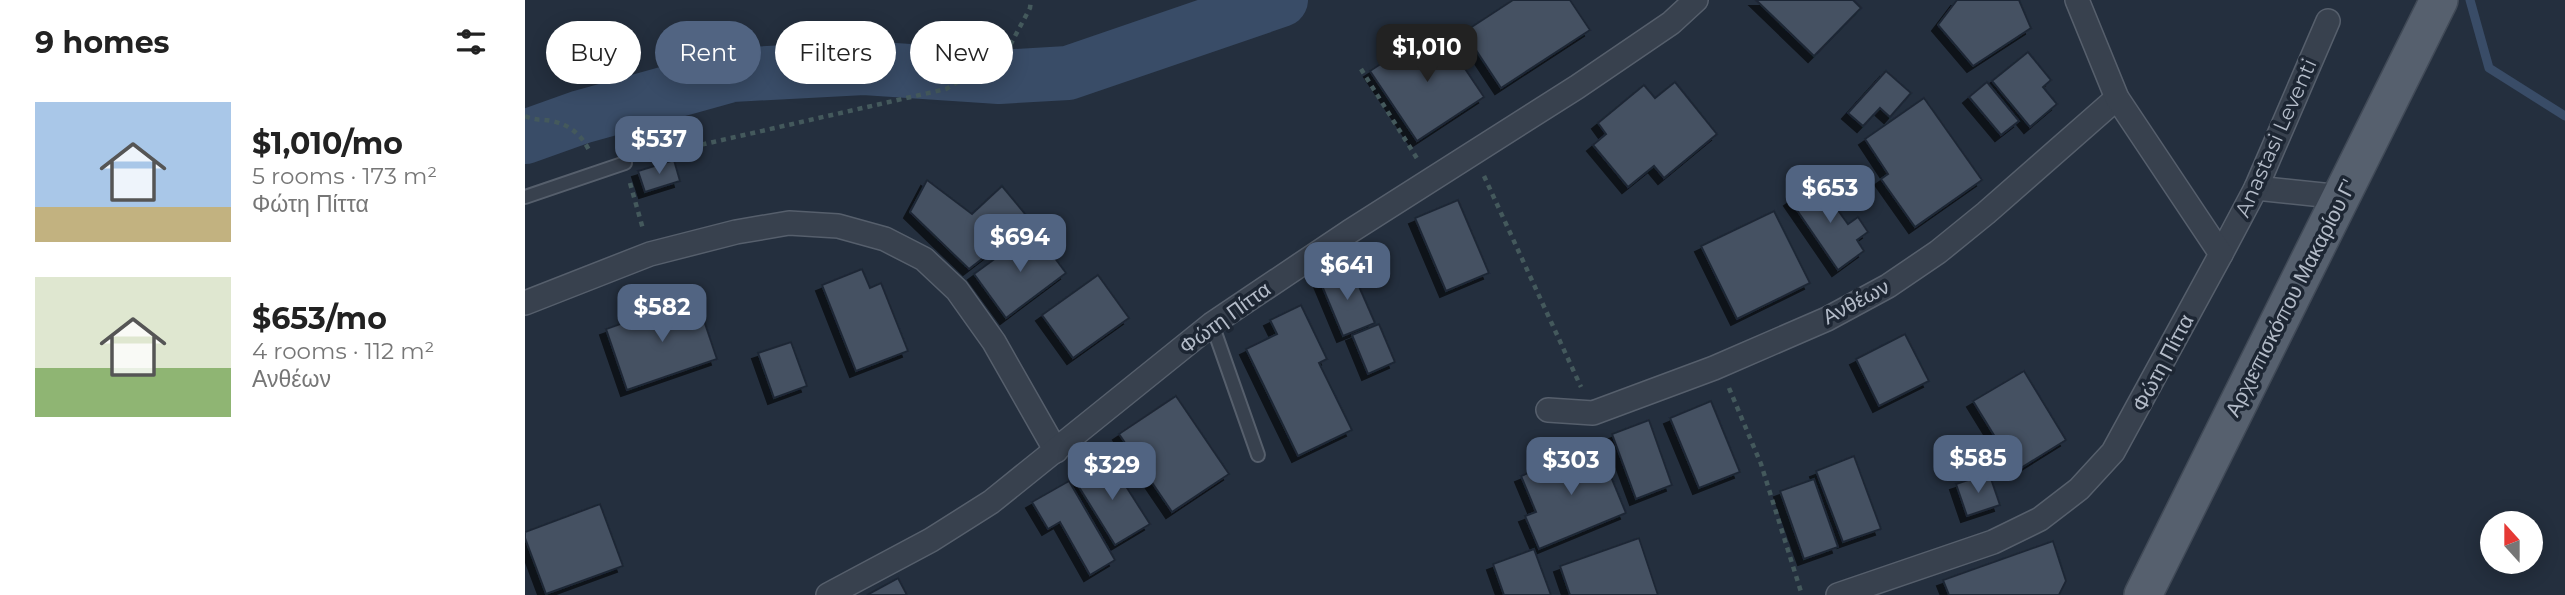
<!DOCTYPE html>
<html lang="en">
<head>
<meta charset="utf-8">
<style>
	:root { --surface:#fff; --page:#f2f2f2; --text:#222; --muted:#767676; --accent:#516482 }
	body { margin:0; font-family:Montserrat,sans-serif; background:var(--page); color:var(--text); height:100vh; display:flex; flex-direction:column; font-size:26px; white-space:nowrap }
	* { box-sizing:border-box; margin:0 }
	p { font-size:23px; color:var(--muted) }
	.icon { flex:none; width:38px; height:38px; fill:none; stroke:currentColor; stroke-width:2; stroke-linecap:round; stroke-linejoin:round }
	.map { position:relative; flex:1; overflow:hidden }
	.drawer { display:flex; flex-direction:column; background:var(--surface); width:525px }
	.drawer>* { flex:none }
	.hud { position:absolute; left:21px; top:21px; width:665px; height:63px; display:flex; gap:14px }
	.needle { width:46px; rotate:339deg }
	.tools { position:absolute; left:1955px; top:511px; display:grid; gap:14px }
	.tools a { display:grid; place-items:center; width:63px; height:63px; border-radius:50%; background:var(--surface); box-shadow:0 4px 18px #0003; font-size:35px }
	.price { position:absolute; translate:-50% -60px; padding:0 16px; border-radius:14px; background:var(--accent); color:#fff; font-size:23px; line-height:46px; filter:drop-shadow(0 2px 4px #0008) }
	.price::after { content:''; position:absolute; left:50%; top:42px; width:21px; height:16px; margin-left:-10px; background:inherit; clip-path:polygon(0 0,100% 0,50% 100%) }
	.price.selected { background:#222; color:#fff }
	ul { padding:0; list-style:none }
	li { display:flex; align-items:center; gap:21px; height:175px; padding:0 35px }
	li span { display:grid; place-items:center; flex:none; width:196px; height:140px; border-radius:0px; color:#555 }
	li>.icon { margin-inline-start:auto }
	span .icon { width:84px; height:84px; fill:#fffc; stroke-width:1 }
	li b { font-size:30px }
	h2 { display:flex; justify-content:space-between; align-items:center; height:84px; padding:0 35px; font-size:30px }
	.pill { padding:0 24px; border-radius:32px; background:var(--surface); box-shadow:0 4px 18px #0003; font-size:24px; line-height:63px }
	.pill.selected { background:var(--accent); color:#fff }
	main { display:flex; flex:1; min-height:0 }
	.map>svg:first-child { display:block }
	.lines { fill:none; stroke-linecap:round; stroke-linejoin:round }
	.stream { stroke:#394c67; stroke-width:9 }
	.river { stroke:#394c67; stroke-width:54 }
	.building { fill:#455162; stroke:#1f2835; stroke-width:2; filter:url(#shadow) }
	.lane-casing { stroke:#565f6c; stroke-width:16 }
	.street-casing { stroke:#565f6c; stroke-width:26 }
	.primary-casing { stroke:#414a57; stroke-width:40 }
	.path { stroke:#44595c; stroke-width:4.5; stroke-dasharray:5 5; stroke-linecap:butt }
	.lane { stroke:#38414e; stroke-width:12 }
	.street { stroke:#38414e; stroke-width:23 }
	.primary { stroke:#56606e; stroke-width:37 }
	.labels { text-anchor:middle; stroke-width:7; stroke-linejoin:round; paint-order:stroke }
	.street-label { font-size:21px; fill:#b4bcc9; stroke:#1d2633 }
</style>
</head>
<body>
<main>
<section class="drawer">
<h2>9 homes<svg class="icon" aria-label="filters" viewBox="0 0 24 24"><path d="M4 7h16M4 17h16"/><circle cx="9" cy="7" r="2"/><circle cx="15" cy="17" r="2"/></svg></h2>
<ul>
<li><span style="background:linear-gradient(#a9c7e8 75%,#c2b280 0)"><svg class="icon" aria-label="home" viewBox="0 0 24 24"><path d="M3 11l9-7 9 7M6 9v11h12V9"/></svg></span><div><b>$1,010/mo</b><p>5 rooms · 173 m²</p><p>Φώτη Πίττα</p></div></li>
<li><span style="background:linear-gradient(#dfe7d0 65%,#8fb573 0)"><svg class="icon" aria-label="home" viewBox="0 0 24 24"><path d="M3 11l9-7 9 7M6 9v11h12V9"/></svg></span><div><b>$653/mo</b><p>4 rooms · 112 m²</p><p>Ανθέων</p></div></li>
</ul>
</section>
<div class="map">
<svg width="2040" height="595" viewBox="0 0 2040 595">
	<defs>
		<filter id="shadow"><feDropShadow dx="-6" dy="6" stdDeviation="0" flood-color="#0009"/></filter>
	</defs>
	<rect width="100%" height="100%" fill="#242f3e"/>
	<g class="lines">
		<!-- stream -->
		<polyline class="stream" points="1945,0 1964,68 2040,116"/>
		<!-- river -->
		<polyline class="river" points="0,137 56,117 207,75 339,68 474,77 543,73 756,0"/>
	</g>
	<!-- building -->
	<g class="building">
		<polygon points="988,0 1045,0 1065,30 976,88 939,32"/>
		<polygon points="1231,0 1328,0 1336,8 1289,56"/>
		<polygon points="1432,0 1494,0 1506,28 1448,66 1413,25"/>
		<polygon points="912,27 959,97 892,141 845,71"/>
		<polygon points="1503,52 1526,80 1518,87 1532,104 1505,127 1467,81"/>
		<polygon points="1361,71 1386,93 1365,117 1355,108 1338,126 1323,113"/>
		<polygon points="1150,82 1192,134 1139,178 1129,166 1103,187 1068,145 1081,134 1073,123 1119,85 1130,98"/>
		<polygon points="1462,82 1494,121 1476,135 1444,97"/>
		<polygon points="1399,98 1457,180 1390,227 1356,179 1363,174 1340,139"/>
		<polygon points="149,160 155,181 120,192 113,171"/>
		<polygon points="402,180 447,214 477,186 506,221 444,269 385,212"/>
		<polygon points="1292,181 1323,224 1333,217 1343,232 1332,240 1339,251 1313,270 1265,200"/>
		<polygon points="933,200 964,273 921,291 890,218"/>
		<polygon points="1249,211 1285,283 1212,319 1176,246"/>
		<polygon points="509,230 541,273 481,318 449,274"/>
		<polygon points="826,268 850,323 818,336 795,281"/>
		<polygon points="337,269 345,288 356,283 383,351 331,371 297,285"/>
		<polygon points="573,275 604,318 548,358 517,315"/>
		<polygon points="171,297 192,359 102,390 81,329"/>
		<polygon points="776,305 802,359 794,363 827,430 773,456 721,349 752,334 745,320"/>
		<polygon points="854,324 870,362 843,374 827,335"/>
		<polygon points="1380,334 1404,381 1354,406 1331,359"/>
		<polygon points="266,342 282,386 249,398 233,353"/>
		<polygon points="1499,371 1541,440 1491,471 1448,401"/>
		<polygon points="651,396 704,474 647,512 594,434"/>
		<polygon points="1186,401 1215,472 1174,488 1145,418"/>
		<polygon points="1124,420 1147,485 1111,499 1087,434"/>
		<polygon points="1073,445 1101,513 1014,549 1000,516 1011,512 996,476"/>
		<polygon points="1329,456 1356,529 1318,542 1291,471"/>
		<polygon points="583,458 625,524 590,545 549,479"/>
		<polygon points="1464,473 1475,505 1442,516 1431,484"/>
		<polygon points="1289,479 1313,547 1279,559 1255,491"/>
		<polygon points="544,481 590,560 565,575 535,522 523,529 507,502"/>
		<polygon points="75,504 98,566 21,594 0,538 0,532"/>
		<polygon points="1114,538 1133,595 1045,595 1035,566"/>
		<polygon points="1528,541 1541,581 1534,595 1424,595 1418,580"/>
		<polygon points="1009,549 1026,595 979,595 968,564"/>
		<polygon points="373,578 382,595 342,595"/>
	</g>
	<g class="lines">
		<defs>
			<g id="lane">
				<polyline points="0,197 100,163"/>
				<polyline points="687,324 733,455"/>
			</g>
			<g id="street">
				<polyline points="1731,188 1817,197"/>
				<polyline points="1696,254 1731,188 1803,21"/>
				<polyline points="0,303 125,254 211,232 264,223 313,226 360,239 399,259 432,290 469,342 531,451"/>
				<polyline points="1023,410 1068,413 1189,368 1302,319 1363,286 1413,252 1461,213 1592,98"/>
				<polyline points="303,595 406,540 466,502 687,324 824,232 1052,87 1146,23 1171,0"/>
				<polyline points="1313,595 1468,542 1515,519 1554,489 1588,452 1696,254 1592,98 1552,0"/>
			</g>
			<polyline id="primary" points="1618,595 1914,0"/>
		</defs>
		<!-- lane casing -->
		<use href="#lane" class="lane-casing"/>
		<!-- street casing -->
		<use href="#street" class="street-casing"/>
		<!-- primary casing -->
		<use href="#primary" class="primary-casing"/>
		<!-- path -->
		<g class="path">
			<polyline points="836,69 893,160"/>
			<path d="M0,116C10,121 18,119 27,121C46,125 57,136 65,152"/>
			<polyline points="118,158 421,89 481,53 505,8 506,0"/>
			<polyline points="959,176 1056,387"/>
			<polyline points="105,183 118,229"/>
			<polyline points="1204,388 1236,464 1277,595"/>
		</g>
		<!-- lane -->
		<use href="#lane" class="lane"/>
		<!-- street -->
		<use href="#street" class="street"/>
		<!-- primary -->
		<use href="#primary" class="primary"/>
	</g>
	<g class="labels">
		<!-- street labels -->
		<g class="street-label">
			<text transform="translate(1751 138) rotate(-66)" y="7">Anastasi Leventi</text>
			<text transform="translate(1766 298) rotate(-63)" y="7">Αρχιεπισκόπου Μακαρίου Γ'</text>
			<text transform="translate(1331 302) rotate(-28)" y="7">Ανθέων</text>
			<text transform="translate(700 318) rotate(-36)" y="7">Φώτη Πίττα</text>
			<text transform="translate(1638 363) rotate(-62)" y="7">Φώτη Πίττα</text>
		</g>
	</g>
</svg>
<div class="tools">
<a><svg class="needle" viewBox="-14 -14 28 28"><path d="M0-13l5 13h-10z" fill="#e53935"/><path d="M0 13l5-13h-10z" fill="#767676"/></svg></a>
</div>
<b class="price selected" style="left:902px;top:84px">$1,010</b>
<b class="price" style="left:134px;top:176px">$537</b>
<b class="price" style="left:1305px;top:225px">$653</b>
<b class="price" style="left:495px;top:274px">$694</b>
<b class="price" style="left:822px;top:302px">$641</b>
<b class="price" style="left:137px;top:344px">$582</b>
<b class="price" style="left:1453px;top:495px">$585</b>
<b class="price" style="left:1046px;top:497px">$303</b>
<b class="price" style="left:587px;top:502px">$329</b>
<div class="hud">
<a class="pill">Buy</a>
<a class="pill selected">Rent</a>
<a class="pill">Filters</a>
<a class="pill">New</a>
</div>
</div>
</main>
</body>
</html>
